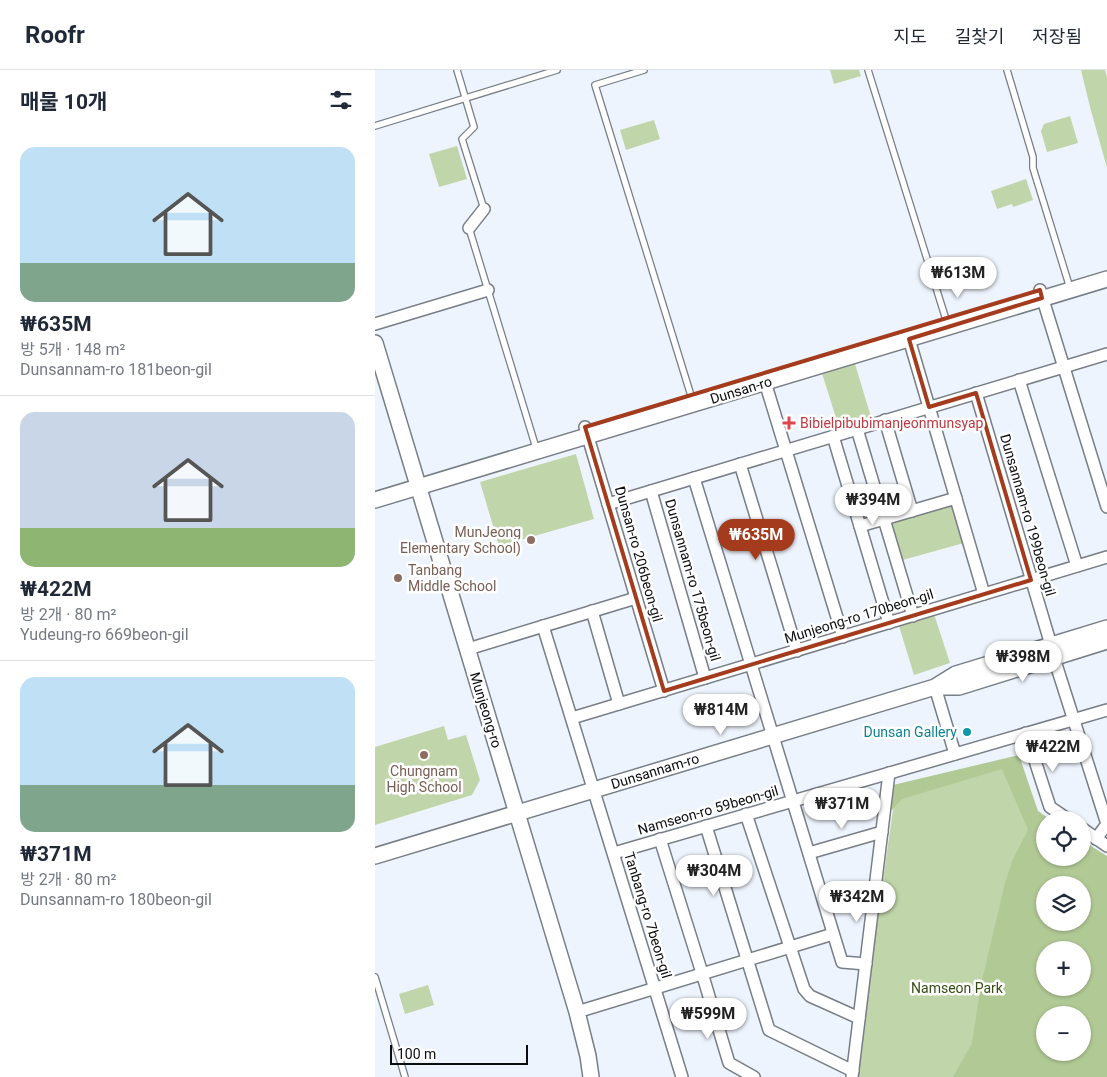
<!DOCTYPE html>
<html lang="ko">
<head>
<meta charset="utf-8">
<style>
	:root { --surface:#fff; --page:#f2f2f3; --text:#1f2937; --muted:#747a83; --line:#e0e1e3; --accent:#a33b1c }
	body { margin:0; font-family:Roboto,"Noto Sans KR",sans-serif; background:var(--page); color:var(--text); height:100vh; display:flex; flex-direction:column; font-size:19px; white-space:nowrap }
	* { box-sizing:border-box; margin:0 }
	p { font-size:16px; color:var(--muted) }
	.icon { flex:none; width:28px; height:28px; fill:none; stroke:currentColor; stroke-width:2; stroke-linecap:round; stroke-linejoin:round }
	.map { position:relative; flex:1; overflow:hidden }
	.panel { display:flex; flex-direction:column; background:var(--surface); width:375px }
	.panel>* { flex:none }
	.buttons { position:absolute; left:661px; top:741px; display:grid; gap:10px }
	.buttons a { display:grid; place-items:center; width:55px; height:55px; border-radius:50%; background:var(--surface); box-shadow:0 1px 4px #0004; font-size:25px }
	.scale { position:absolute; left:15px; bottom:12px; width:138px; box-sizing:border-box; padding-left:5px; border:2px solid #0a0c0e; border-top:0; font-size:14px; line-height:18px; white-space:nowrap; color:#0a0c0e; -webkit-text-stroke:4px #fff; paint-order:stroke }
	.price { position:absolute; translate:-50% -42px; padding:0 11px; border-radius:18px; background:#fff; color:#222; font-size:16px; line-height:32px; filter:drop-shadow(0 1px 2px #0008) }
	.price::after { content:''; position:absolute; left:50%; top:30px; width:15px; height:11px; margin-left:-8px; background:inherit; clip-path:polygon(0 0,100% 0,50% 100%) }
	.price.current { background:var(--accent); color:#fff }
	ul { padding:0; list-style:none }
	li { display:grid; align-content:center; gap:10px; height:265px; padding:0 20px }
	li+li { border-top:1px solid var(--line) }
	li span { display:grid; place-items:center; height:155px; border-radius:15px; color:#555 }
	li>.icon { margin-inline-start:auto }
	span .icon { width:90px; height:90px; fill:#fffc; stroke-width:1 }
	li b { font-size:21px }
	h2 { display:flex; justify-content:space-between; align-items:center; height:60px; padding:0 20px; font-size:21px }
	header { display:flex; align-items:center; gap:30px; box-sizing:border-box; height:70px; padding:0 25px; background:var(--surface); border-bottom:1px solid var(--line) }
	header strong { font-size:24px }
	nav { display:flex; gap:28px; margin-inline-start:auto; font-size:18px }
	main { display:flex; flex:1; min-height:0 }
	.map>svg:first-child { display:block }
	.green { fill:#c0d5a9; fill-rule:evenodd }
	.forest { fill:#b1ca95; fill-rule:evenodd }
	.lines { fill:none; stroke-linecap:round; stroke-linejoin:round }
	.service-casing { stroke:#787e86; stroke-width:8 }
	.minor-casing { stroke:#787e86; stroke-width:14 }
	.secondary-casing { stroke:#787e86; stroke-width:18 }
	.service { stroke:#fff; stroke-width:5.5 }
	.minor { stroke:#fff; stroke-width:11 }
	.secondary { stroke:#fff; stroke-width:15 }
	.marked { fill:none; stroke:#a33b1c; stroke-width:4; stroke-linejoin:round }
	.health-dot { fill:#e0444e; stroke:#fff; stroke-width:2 }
	.education-dot { fill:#8d6e63; stroke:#fff; stroke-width:2 }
	.culture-dot { fill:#0f9aa8; stroke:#fff; stroke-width:2 }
	.labels { text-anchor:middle; stroke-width:5; stroke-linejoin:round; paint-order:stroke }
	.street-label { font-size:14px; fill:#0a0c0e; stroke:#fff }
	.health-label { font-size:14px; fill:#be3a42; stroke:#fff; text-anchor:start }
	.education-label { font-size:14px; fill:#785e54; stroke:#fff; text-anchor:end }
	.culture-label { font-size:14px; fill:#0d838f; stroke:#fff; text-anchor:end }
	.park-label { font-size:14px; fill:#354c14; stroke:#fff }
</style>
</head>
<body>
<header>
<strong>Roofr</strong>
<nav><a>지도</a><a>길찾기</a><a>저장됨</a></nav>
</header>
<main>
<section class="panel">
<h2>매물 10개<svg class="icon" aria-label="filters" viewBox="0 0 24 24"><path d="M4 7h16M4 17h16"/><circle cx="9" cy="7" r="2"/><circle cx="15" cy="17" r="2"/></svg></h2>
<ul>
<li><span style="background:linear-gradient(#bfe0f5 75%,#7fa58c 0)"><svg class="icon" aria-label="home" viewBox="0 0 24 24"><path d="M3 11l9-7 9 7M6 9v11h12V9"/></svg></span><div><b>₩635M</b><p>방 5개 · 148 m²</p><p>Dunsannam-ro 181beon-gil</p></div></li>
<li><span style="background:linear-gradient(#c9d6e8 75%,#8fb573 0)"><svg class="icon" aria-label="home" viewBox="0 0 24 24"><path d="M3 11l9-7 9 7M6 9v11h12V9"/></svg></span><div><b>₩422M</b><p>방 2개 · 80 m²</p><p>Yudeung-ro 669beon-gil</p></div></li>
<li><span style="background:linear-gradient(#bfe0f5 70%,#7fa58c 0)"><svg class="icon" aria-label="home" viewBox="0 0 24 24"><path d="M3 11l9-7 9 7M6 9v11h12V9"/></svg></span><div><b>₩371M</b><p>방 2개 · 80 m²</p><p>Dunsannam-ro 180beon-gil</p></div></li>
</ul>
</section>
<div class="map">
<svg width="732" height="1007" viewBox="0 0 732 1007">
	<rect width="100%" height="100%" fill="#eef4fd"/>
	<!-- green -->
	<g class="green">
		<polygon points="455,0 484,0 486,6 459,14"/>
		<polygon points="706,0 730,0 732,7 732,98 715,37"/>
		<polygon points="695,46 703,73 672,82 666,61 669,54"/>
		<polygon points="279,50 285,69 251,80 245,60"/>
		<polygon points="82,76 92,109 64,117 54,84"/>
		<polygon points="651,109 658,130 638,137 637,134 622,139 616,121"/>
		<polygon points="477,284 496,347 464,357 444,294"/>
		<polygon points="201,384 219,449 124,476 105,412"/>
		<polygon points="578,435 589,473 524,491 513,453"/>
		<polygon points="559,544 575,593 539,605 524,556"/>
		<polygon points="69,656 73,670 91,665 105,710 97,725 0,755 0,677"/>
		<path d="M633,693L670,788H708L732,1007H480L520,726ZM670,815H708V852H670ZM670,880H708V918H670ZM670,945H708V982H670Z"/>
		<polygon points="53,915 59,935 30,944 24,924"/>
	</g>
	<!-- forest -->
	<path class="forest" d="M644,685L663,741L676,750H670V788H708V771L732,786V1007H578L597,973L606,914L630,813L637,791L653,760L627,699L527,729L511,746L518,715ZM670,815H708V852H670ZM670,880H708V918H670ZM670,945H708V982H670Z"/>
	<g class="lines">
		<defs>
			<g id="service">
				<polyline points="82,0 99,57 87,69 109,139"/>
				<polyline points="269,0 220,15 318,332"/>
				<polyline points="493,0 573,256"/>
				<polyline points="632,0 658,87 658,98 695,218"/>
				<polyline points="0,56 182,0"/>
				<polyline points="94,158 162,381"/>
				<polyline points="0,907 30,1007"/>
			</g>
			<g id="minor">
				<polyline points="94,158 109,139"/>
				<polyline points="665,220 732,437"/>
				<polyline points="0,254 113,220"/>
				<polyline points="534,269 609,524"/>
				<polyline points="644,310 702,496"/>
				<polyline points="390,312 468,567"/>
				<polyline points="601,323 676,575"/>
				<polyline points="510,350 537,441"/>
				<polyline points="210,357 289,621"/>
				<polyline points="482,359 538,546"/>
				<polyline points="458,366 514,553"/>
				<polyline points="365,394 422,581"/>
				<polyline points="319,408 467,892 491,894"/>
				<polyline points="276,421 330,608"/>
				<polyline points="233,434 732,284"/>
				<polyline points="485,456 581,428"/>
				<polyline points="217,541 244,634"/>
				<polyline points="168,556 307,1007"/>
				<polyline points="93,579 261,528"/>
				<polyline points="679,588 732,754 721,769"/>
				<polyline points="560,617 580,684"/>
				<polyline points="197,648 732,487"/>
				<polyline points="651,663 675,737 694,750"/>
				<polyline points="371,744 429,919 435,926 484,948"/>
				<polyline points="331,756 394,960 478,1001"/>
				<polyline points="708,759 732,776"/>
				<polyline points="285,769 327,903 354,993 379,1007"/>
				<polyline points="239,783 732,640"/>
				<polyline points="434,783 507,762"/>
				<polyline points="202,942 458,864"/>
				<polyline points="477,1007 514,703"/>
			</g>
			<g id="secondary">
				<polyline points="0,273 202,942 213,986 216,1007"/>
				<polyline points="0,430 732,209"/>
				<polyline points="561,617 584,617 732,571"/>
				<polyline points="0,786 560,617 581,604 732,558"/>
			</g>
		</defs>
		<!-- service casing -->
		<use href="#service" class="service-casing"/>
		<!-- minor casing -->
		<use href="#minor" class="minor-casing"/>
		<!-- secondary casing -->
		<use href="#secondary" class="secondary-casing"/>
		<!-- service -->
		<use href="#service" class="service"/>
		<!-- minor -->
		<use href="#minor" class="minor"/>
		<!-- secondary -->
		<use href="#secondary" class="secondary"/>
	</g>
	<!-- marked area -->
	<path class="marked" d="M665,220L667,228L534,269L554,337L601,323L656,510L289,621L210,357Z"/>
	<!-- markers -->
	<path class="health-dot" d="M411.5 345.5h5v5h5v5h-5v5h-5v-5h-5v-5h5z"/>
	<g class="education-dot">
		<circle cx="156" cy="470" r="5"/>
		<circle cx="23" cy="508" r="5"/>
		<circle cx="49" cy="685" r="5"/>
	</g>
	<circle class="culture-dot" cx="592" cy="662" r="5"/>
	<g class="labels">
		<!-- street labels -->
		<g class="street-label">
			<text transform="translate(366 320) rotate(-17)" y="5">Dunsan-ro</text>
			<text transform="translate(653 445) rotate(74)" y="5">Dunsannam-ro 199beon-gil</text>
			<text transform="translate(264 484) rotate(74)" y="5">Dunsan-ro 206beon-gil</text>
			<text transform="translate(318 510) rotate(74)" y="5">Dunsannam-ro 175beon-gil</text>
			<text transform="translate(484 546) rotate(-17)" y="5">Munjeong-ro 170beon-gil</text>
			<text transform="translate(111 640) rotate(73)" y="5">Munjeong-ro</text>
			<text transform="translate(280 701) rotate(-17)" y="5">Dunsannam-ro</text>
			<text transform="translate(333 740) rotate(-16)" y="5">Namseon-ro 59beon-gil</text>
			<text transform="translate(273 845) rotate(73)" y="5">Tanbang-ro 7beon-gil</text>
		</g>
		<!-- health labels -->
		<g class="health-label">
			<text x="425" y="358">Bibielpibubimanjeonmunsyap</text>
		</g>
		<!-- education labels -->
		<g class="education-label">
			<text x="146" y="467">MunJeong<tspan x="146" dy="16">Elementary School)</tspan></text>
			<text x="33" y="505" text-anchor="start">Tanbang<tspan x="33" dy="16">Middle School</tspan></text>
			<text x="49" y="706" text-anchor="middle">Chungnam<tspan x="49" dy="16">High School</tspan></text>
		</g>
		<!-- culture labels -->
		<g class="culture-label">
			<text x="582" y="667">Dunsan Gallery</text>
		</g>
		<!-- park labels -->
		<g class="park-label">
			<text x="582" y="923">Namseon Park</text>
		</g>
	</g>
</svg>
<div class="buttons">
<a><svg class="icon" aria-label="locate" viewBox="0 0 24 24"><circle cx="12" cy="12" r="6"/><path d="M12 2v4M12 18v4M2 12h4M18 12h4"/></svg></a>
<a><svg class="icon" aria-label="layers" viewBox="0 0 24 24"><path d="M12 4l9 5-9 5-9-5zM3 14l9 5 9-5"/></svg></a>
<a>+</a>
<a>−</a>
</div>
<div class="scale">100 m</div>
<b class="price" style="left:583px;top:229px">₩613M</b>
<b class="price" style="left:498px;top:456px">₩394M</b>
<b class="price current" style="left:381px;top:491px">₩635M</b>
<b class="price" style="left:648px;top:613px">₩398M</b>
<b class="price" style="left:346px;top:666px">₩814M</b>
<b class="price" style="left:678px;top:703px">₩422M</b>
<b class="price" style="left:467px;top:760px">₩371M</b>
<b class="price" style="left:339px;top:827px">₩304M</b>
<b class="price" style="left:482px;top:853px">₩342M</b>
<b class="price" style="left:333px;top:970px">₩599M</b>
</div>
</main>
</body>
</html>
